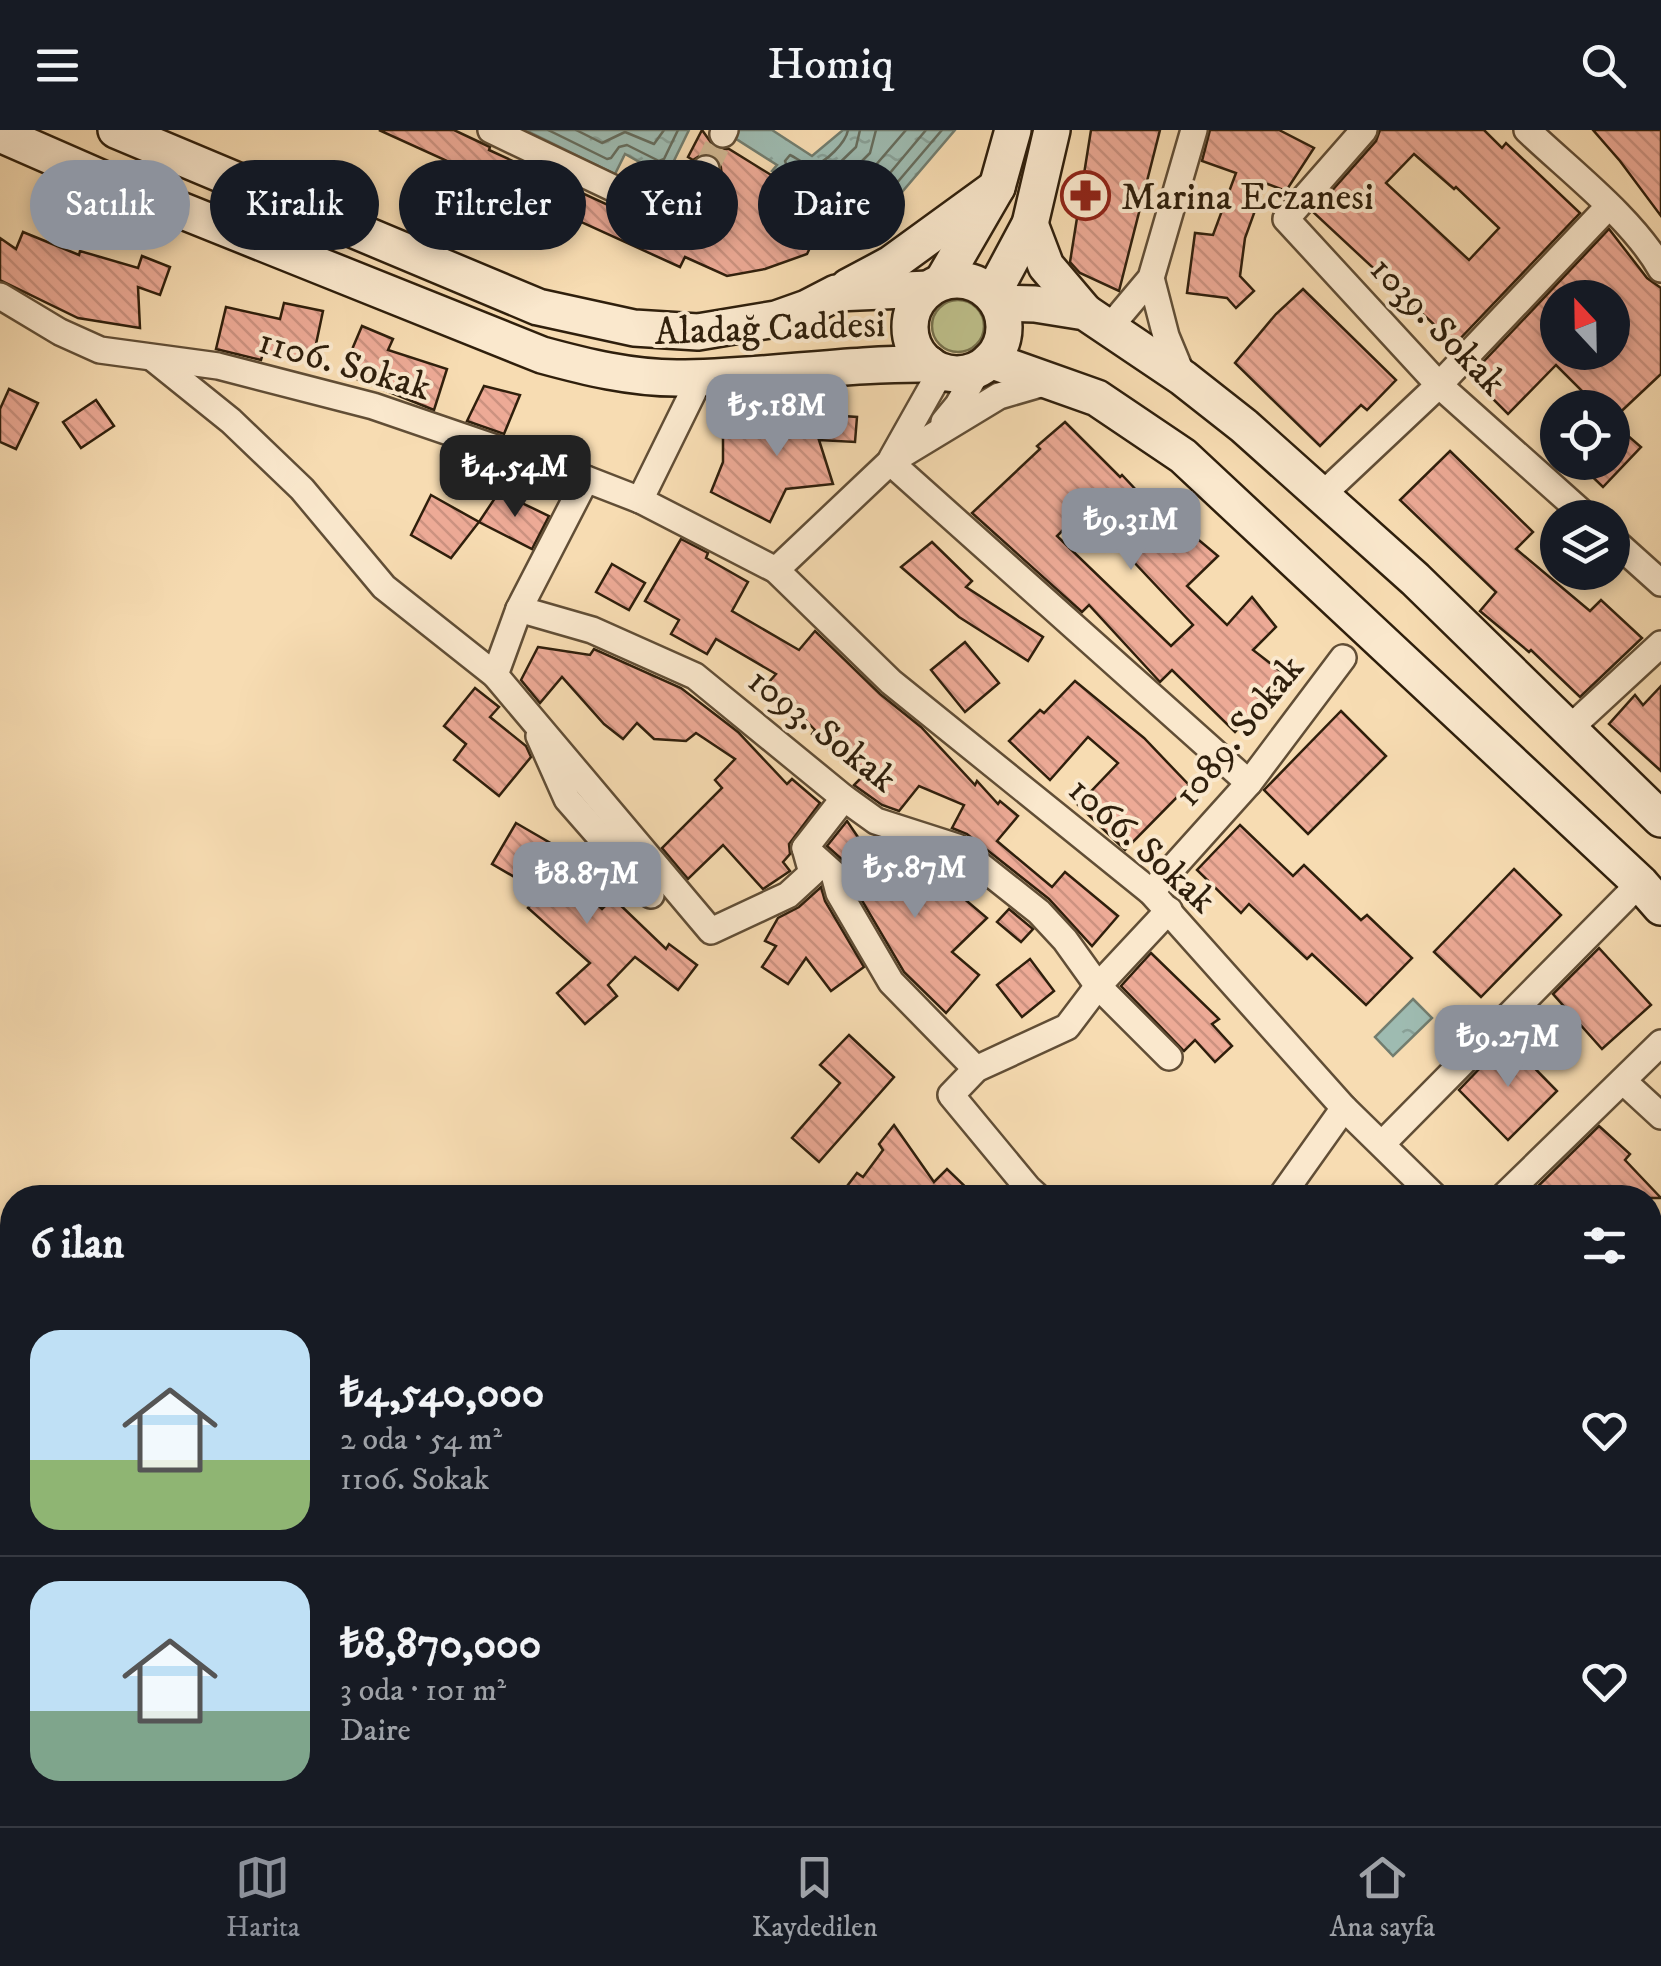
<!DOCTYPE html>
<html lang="tr">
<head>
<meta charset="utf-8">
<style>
	:root { --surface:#171b24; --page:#20242c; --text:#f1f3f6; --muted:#9ea1a6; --line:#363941; --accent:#8c9099 }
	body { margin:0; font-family:"IM FELL DW Pica",serif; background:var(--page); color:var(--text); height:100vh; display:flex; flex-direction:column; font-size:38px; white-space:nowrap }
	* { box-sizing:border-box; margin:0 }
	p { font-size:32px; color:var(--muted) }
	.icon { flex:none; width:55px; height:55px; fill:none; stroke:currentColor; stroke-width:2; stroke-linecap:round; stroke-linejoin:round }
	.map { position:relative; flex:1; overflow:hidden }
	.sheet { position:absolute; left:0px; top:1055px; width:1662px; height:642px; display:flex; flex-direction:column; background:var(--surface); border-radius:40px 40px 0 0; box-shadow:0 5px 15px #0003 }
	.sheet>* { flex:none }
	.top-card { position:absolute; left:30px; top:30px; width:1000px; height:90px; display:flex; gap:20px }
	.needle { width:65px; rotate:338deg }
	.tools { position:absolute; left:1540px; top:150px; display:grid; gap:20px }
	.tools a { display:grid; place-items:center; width:90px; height:90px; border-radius:50%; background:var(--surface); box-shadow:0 5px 15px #0003; font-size:50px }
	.price { position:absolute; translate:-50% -85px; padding:0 22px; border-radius:20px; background:var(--accent); color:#fff; font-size:32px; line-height:65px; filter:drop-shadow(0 2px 5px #0008) }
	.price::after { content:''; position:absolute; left:50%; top:60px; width:30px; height:22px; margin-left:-15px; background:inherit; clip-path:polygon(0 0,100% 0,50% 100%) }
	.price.selected { background:#222; color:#fff }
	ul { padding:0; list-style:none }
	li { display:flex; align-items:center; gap:30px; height:250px; padding:0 30px }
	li+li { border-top:2px solid var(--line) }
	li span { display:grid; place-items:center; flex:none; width:280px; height:200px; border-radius:30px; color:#555 }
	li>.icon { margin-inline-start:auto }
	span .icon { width:120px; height:120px; fill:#fffc; stroke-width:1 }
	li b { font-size:42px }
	h2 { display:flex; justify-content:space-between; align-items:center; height:120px; padding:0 30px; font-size:42px }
	.chip { padding:0 35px; border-radius:45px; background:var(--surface); box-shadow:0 5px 15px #0003; font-size:35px; line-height:90px }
	.chip.selected { background:var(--accent); color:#fff }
	header { display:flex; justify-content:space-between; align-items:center; height:130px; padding:0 30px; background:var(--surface); font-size:45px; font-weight:600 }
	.tab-bar { display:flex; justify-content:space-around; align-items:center; height:140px; border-top:2px solid var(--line); background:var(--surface); font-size:28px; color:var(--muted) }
	.tab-bar a { display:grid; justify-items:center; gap:5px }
	.tab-bar .selected { color:var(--accent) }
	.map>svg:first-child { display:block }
	.green { fill:#bec08b; stroke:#76704c; stroke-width:2.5 }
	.water { fill:url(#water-ripples); stroke:#727d6f; stroke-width:2.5 }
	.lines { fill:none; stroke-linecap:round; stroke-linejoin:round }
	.shore { stroke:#666d5e; stroke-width:2.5 }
	.building { fill:url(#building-back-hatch); stroke:#2f1f0c; stroke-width:2.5; fill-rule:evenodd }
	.street-tunnel { stroke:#cfb691; stroke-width:25; stroke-dasharray:25 12; stroke-linecap:butt }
	.street-casing { stroke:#614e36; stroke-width:30 }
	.secondary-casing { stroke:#2f1f0c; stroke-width:40 }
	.street { stroke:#fae8cd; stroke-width:25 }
	.secondary { stroke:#fae8cd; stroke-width:35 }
	.labels { text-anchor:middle; stroke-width:8; stroke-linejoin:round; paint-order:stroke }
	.poi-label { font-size:38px; fill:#2f1f0c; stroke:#fae8cd; text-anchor:start }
	.street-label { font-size:38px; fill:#2f1f0c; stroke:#fae8cd }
</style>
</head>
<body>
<header><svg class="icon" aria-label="menu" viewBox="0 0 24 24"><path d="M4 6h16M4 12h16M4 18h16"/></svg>Homiq<svg class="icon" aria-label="search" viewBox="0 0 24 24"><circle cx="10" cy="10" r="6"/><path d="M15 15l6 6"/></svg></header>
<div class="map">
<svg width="1661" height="1696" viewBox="0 0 1661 1696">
	<defs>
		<pattern id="water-ripples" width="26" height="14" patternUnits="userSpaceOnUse" patternTransform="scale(2.5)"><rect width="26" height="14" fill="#9ebbb1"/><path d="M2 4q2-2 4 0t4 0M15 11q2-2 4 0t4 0" fill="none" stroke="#88a097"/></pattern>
		<pattern id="building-back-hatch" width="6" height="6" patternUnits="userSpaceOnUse" patternTransform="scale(2.5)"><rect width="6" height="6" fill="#edaa96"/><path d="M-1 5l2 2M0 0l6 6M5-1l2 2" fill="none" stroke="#cc9280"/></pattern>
	</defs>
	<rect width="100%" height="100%" fill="#f7dcb2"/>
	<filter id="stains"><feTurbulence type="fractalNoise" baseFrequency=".002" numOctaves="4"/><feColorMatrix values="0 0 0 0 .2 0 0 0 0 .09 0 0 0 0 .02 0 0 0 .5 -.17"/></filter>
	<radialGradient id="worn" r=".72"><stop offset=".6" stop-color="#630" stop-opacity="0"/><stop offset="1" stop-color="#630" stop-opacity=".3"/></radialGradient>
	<!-- green -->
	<circle class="green" cx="958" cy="196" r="26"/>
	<!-- water -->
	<g class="water">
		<polygon points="525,0 689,0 666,47 625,24 615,44"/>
		<polygon points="722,0 772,0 812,26 843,0 955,0 891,75 896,80 867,104 772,41 777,35"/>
		<polygon points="1413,869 1432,888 1393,926 1375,907"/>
	</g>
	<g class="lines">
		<!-- shore -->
		<g class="shore">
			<polyline points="548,0 607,29 611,28 619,17 627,15 659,31 664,29 678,0"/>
			<polyline points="576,0 602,13 625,2 654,14 664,0"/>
			<path d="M848,0C846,12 826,33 813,35C805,36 797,28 790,25L785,31L788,39L866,90L880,79L884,68L942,0"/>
			<polyline points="860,0 856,17 825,47 864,74 926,0"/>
			<polyline points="876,0 870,23 850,43 857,52 862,51 906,0"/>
		</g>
	</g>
	<!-- building -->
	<g class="building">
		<polygon points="379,0 454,0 490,17 489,20 673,105 690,107 722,46 720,31 714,25 704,23 693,30 688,27 702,0 715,18 729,19 818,74 808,91 820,97 807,124 765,139 727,146 685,127 680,137"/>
		<polygon points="1091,0 1160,0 1119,161 1080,143 1070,132"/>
		<polygon points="1210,0 1279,0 1314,18 1286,61 1265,53 1245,108 1240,146 1254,161 1236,178 1227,168 1187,163 1195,103 1213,105 1236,43 1202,31"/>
		<path d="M1380,0H1484L1502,18L1506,13L1580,83L1455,214L1313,82L1376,11ZM1414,24L1454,59L1456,57L1499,98L1469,130L1386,53Z"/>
		<polygon points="1593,0 1661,0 1661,86 1620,31"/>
		<path d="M1609,99L1647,148L1661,158V244L1612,290V278H1599L1556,235L1508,284L1470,246ZM1558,168H1612V222H1558Z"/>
		<polygon points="23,102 79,125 80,121 138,138 142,126 170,137 160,165 138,157 140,198 78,188 0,150 0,108 16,119"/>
		<polygon points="1303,159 1396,250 1367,280 1361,275 1320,316 1235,233 1276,184"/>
		<polygon points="284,173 323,181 312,233 263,223 261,230 216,219 226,177 280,189"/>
		<polygon points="362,196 393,209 388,220 447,239 434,280 342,243"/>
		<polygon points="484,256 520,265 504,304 467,291"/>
		<polygon points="9,259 38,273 16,319 0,312 0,279"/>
		<polygon points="96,270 114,296 81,318 63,292"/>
		<polygon points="814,284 857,287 855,312 819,310 833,354 786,359 770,392 711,362 723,332 723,290 772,293"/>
		<path d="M1065,292L1120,347L1122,345L1187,414L1194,406L1218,426L1187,456L1227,495L1252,467L1276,497L1253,520L1288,547L1235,602L1172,540L1160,552L1089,475L1082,482L972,383L1040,319L1037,316ZM1084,379L1193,495L1171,516L1057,406Z"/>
		<polygon points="1612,292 1641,317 1603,357 1577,332 1612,332"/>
		<polygon points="1450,321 1533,402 1516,419 1590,481 1601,470 1642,508 1580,567 1531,520 1529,522 1480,481 1496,462 1400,370"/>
		<polygon points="499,362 549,386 532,419 479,392"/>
		<polygon points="431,365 479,392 451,428 411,405"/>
		<polygon points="681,409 708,423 706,428 748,452 732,481 799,520 815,501 880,564 921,597 975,655 977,651 998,674 1000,671 1018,686 997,711 1052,757 1065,742 1118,786 1092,816 1049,769 967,704 952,698 964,675 919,656 899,681 882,675 854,655 862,647 812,604 815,600 769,552 776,544 716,509 707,524 671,504 679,490 645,471"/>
		<polygon points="932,412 972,451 966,457 1043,507 1028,531 959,487 901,437"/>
		<polygon points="612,434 645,453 629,480 596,462"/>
		<polygon points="965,512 999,553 965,582 931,540"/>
		<polygon points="538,517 590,525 594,519 681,558 738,602 787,654 792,649 820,673 789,714 790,724 783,732 790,741 763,759 723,715 688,749 662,718 722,658 715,650 735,629 696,603 686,611 654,609 637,593 623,609 604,594 562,547 540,573 521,550"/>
		<polygon points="1075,551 1144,608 1189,655 1125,720 1078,675 1118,633 1088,607 1050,650 1009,611 1040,580 1044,583"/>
		<polygon points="1661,556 1661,641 1609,594 1635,565 1643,575"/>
		<polygon points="475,558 499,577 490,587 526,616 531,627 499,666 454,630 466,614 444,596"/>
		<polygon points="1341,581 1386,626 1308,704 1264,660"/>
		<polygon points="847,691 896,763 922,733 987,788 952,822 979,845 946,883 904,842 854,757 846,733 827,716"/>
		<polygon points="516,693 559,718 551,733 602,779 613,768 666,819 669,814 697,835 678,860 635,827 608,855 617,866 585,894 557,863 590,833 528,778 542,763 492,734"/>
		<polygon points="1240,695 1293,746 1304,735 1361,790 1367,785 1412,828 1366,875 1312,824 1307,829 1249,774 1241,783 1197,740"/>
		<polygon points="1514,739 1561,785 1481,867 1434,822"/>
		<polygon points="821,757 825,771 864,837 831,861 806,828 788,854 762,837 776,816 765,811 778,788 799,777"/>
		<polygon points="1009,779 1033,799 1021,812 997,792"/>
		<polygon points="1599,818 1651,875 1602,919 1553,864"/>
		<polygon points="1151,823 1219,889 1212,894 1232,916 1215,932 1195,910 1184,921 1121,856"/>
		<polygon points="1030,829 1054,861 1022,887 997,855"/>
		<polygon points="849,905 894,947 819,1032 792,1008 840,953 820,935"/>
		<polygon points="1507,910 1557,961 1508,1010 1459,960"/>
		<polygon points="894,995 934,1052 947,1039 977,1068 838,1068 857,1043 863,1047 883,1020 879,1014"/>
		<polygon points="1599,996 1630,1024 1625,1030 1661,1068 1526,1068"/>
	</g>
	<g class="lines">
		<!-- street-tunnel -->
		<polyline class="street-tunnel" points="706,39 723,4"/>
		<defs>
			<g id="street">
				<polyline points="491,0 680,90 706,39"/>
				<polyline points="1364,0 1286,89 1439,255 1588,388"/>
				<path d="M1527,0C1570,41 1632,88 1661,139"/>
				<polyline points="723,4 725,0"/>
				<polyline points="1151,148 1166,206 1183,247"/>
				<polyline points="0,166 60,202 100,220 218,236 373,276 586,349 640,370 776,440 891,552 1151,762 1344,978 1436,1068"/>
				<polyline points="1109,198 1151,148 1194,0"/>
				<polyline points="154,229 231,291 302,359 384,457 495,545 711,801 788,765 812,743 805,718 844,668"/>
				<polyline points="944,292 958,275 979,238"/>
				<polyline points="892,328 941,241"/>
				<polyline points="890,332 1249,653"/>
				<polyline points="1321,366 1439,255 1608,77"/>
				<polyline points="640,370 701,246"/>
				<polyline points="1612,409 1661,453"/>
				<polyline points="776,440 890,332 999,266 1047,252"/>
				<polyline points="519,479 592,500 695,546 844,668 876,691 957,717 1039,782 1065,810 1098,856 1169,927"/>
				<polyline points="495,545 519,479 586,349"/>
				<polyline points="1569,599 1661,514"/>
				<polyline points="539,606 567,669 651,765"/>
				<polyline points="805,718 834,744 839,763 891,852 976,939"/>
				<polyline points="1151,762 1249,653 1343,528"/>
				<polyline points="1623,951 1661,986"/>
				<polyline points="1382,1014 1640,753"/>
				<polyline points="1039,1068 1028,1058 951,965 976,939 1067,897 1098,856 1169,780"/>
				<polyline points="1280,1068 1344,978"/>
				<polyline points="1502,1068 1661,913"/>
				<polyline points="1650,1263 1661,1272"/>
				<polyline points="1650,1425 1661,1414"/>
				<polyline points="1650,1565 1661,1575"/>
				<polyline points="1332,1685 1335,1696"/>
				<polyline points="1356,1685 1373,1696"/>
				<polyline points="1428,1696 1435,1685"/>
			</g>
			<g id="secondary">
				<polyline points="116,0 538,177 634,198 698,202 776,189 807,178 836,163 929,159"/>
				<path d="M0,4L103,49L542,225C586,237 631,248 677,248C761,248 845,233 929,234"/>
				<polyline points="1030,94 1046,136 1085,182"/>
				<circle cx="957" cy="197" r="47"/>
				<polyline points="942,152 997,57 1013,0"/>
				<polyline points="848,157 891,134 997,57"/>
				<polyline points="992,165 1030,94 1052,0"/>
				<polyline points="998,173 1035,174 1085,182 1183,248 1244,296 1415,449 1661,689"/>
				<polyline points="990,230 1097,268 1183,326 1640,753 1661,777"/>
			</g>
		</defs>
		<!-- street casing -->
		<use href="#street" class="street-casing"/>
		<!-- secondary casing -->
		<use href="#secondary" class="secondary-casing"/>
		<!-- street -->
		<use href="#street" class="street"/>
		<!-- secondary -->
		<use href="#secondary" class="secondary"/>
	</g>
	<!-- icons -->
	<defs>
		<symbol id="pharmacy-ring" viewBox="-11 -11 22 22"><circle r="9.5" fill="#fae8cd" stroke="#8f2418" stroke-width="1.5"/><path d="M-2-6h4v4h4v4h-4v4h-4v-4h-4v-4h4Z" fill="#8f2418"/></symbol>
	</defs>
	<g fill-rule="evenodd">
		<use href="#pharmacy-ring" x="1058" y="38" width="55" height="55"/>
	</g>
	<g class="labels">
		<!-- poi labels -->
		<g class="poi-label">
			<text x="1121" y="79">Marina Eczanesi</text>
		</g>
		<!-- street labels -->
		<g class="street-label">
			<text transform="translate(1439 195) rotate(46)" y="13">1039. Sokak</text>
			<text transform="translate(770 197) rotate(-2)" y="13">Aladağ Caddesi</text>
			<text transform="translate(345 233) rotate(16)" y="13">1106. Sokak</text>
			<text transform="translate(823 599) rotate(38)" y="13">1093. Sokak</text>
			<text transform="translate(1238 600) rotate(-51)" y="13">1089. Sokak</text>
			<text transform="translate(1143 714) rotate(42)" y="13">1066. Sokak</text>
		</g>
	</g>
	<rect width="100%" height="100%" filter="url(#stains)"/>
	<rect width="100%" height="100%" fill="url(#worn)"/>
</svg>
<div class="tools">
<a><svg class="needle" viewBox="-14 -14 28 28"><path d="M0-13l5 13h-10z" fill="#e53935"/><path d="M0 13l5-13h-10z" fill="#9ea1a6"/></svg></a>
<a><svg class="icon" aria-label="locate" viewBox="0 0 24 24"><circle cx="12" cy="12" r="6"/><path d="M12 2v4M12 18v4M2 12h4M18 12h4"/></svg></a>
<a><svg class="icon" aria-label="layers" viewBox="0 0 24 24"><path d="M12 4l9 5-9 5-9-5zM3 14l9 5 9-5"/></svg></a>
</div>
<b class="price" style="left:777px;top:329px">₺5.18M</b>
<b class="price selected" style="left:515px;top:390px">₺4.54M</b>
<b class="price" style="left:1131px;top:443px">₺9.31M</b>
<b class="price" style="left:915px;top:791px">₺5.87M</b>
<b class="price" style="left:587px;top:797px">₺8.87M</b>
<b class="price" style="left:1508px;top:960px">₺9.27M</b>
<div class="top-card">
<a class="chip selected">Satılık</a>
<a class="chip">Kiralık</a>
<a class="chip">Filtreler</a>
<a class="chip">Yeni</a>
<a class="chip">Daire</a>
</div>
<section class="sheet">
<h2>6 ilan<svg class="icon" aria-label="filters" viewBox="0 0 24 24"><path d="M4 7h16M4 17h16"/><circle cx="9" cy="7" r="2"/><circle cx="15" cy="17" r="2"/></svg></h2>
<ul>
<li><span style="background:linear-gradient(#bfe0f5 65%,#8fb573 0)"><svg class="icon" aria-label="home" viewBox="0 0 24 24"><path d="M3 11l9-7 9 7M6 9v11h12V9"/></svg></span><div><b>₺4,540,000</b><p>2 oda · 54 m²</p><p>1106. Sokak</p></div><svg class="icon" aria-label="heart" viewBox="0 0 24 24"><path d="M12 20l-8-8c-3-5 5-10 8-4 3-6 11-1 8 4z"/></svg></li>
<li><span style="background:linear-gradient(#bfe0f5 65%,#7fa58c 0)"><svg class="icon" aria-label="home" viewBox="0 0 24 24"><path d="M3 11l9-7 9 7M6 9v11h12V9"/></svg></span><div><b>₺8,870,000</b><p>3 oda · 101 m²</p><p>Daire</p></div><svg class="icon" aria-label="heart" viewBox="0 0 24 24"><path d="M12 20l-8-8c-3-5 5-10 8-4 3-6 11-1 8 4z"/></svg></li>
</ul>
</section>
</div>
<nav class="tab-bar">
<a class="selected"><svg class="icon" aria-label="map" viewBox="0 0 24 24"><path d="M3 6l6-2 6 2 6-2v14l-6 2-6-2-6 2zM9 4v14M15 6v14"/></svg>Harita</a>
<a><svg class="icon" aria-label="saved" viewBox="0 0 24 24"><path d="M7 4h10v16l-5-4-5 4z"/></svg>Kaydedilen</a>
<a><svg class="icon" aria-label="home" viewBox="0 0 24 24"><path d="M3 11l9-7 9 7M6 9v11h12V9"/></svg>Ana sayfa</a>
</nav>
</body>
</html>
